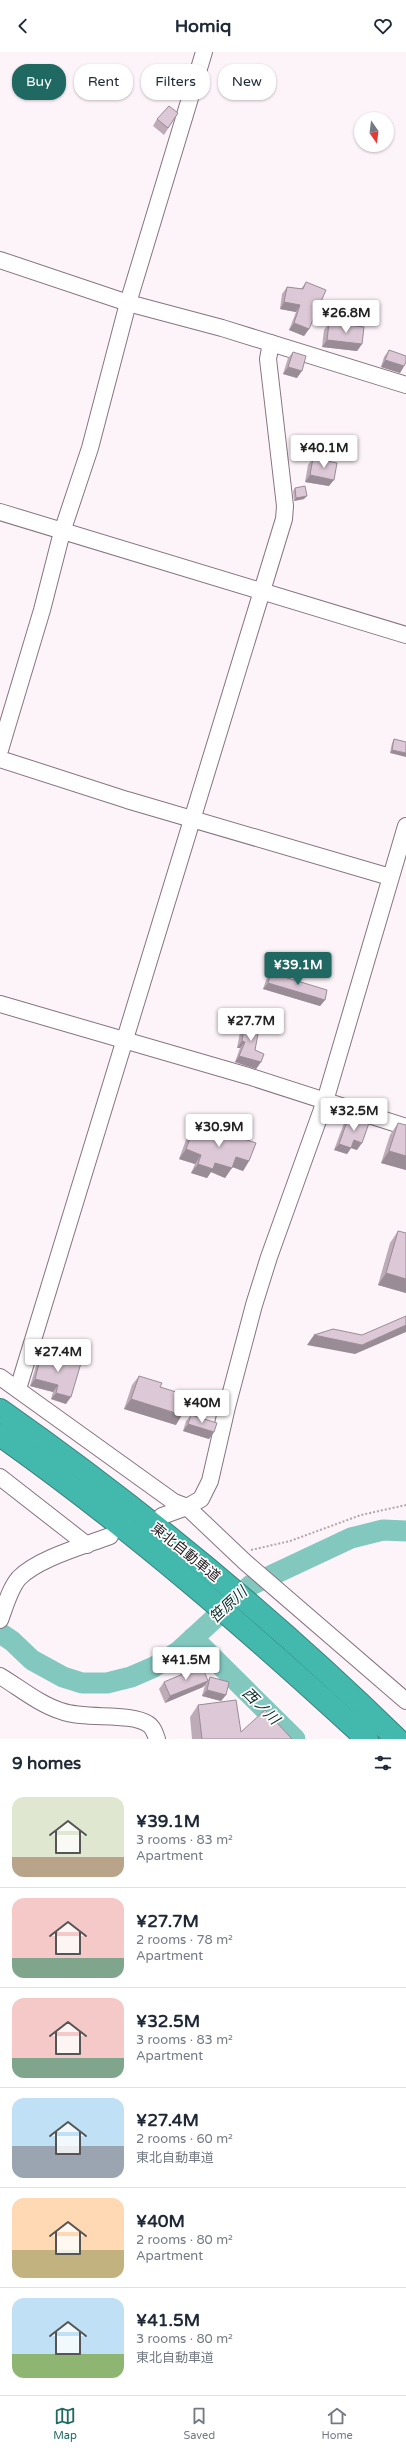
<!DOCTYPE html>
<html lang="en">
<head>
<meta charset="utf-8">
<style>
	:root { --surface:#fff; --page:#f6f6f7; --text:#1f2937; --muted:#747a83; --line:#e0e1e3; --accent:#1f6962 }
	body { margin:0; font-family:"Varela Round","Noto Sans JP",sans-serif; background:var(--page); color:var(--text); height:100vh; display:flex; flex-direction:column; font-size:15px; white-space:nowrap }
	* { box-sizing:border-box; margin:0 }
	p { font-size:13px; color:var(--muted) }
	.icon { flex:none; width:22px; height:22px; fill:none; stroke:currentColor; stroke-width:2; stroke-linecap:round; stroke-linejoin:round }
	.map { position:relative; height:1687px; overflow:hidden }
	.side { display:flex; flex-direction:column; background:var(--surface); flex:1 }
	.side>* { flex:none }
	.top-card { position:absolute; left:12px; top:12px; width:382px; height:36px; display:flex; gap:8px }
	.needle { width:26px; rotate:166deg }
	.controls { position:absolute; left:354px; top:60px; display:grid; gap:8px }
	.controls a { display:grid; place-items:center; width:40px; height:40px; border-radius:50%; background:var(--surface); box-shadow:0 1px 3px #0004; font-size:20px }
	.price { position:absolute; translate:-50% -34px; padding:0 9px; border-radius:4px; background:#fff; color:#222; font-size:13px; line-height:26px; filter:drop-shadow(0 1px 2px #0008) }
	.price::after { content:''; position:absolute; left:50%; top:24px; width:12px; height:9px; margin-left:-6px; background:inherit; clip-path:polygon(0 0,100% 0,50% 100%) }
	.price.active { background:var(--accent); color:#fff }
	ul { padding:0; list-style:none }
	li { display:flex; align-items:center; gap:12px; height:100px; padding:0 12px }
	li+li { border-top:1px solid var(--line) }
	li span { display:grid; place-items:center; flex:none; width:112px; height:80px; border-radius:12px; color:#555 }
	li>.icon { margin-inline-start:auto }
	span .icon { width:48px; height:48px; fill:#fffc; stroke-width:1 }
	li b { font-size:17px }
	h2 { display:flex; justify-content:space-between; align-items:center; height:48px; padding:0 12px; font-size:17px }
	.tag { padding:0 14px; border-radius:16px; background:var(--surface); box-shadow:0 1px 3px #0004; font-size:14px; line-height:36px }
	.tag.active { background:var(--accent); color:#fff }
	header { display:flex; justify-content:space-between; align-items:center; height:52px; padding:0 12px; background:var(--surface); font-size:18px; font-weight:700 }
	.tabs { display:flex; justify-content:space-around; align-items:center; height:56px; border-top:1px solid var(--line); background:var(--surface); font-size:11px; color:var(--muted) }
	.tabs a { display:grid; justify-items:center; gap:2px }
	.tabs .active { color:var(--accent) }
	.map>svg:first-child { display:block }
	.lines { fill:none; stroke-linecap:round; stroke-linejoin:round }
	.river { stroke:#82c8bf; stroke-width:21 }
	.minor-casing { stroke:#877481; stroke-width:18 }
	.highway-casing { stroke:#37807b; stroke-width:24 }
	.path { stroke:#b0a7ad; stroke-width:2; stroke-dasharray:2 2; stroke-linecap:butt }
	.minor { stroke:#fff; stroke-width:16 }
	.highway { stroke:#43b8ad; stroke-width:22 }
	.wall { fill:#bdacb8 }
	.shaded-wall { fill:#9a8c96 }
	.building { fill:#dcc8d6; stroke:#9a8c96 }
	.labels { text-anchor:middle; stroke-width:3.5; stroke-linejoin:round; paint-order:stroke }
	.street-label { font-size:14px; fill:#20191e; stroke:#fff }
	.water-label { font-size:15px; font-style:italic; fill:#0c2f2c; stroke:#fff }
</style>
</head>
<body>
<header><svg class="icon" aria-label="back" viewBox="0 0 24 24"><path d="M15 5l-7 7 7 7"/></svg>Homiq<svg class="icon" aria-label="heart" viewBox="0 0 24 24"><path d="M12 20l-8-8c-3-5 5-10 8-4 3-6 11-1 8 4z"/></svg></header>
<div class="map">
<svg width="406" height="1687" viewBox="0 0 406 1687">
	<rect width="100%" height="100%" fill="#fdf4fa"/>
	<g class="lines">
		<!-- river -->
		<g class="river">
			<polyline points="0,1581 12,1589 32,1608 63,1625 82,1631 107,1631 131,1625 154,1615 179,1599 251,1533 351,1486 383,1478 406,1479"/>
			<polyline points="193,1586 295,1687"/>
		</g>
		<defs>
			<g id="minor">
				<polyline points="0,208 128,251 222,276 406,333"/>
				<polyline points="0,460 406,583"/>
				<polyline points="0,698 42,558 62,480 90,396 128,251 204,0"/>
				<polyline points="0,707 127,748 390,825"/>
				<polyline points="0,952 248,1024 406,1075"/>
				<polyline points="0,1325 174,1450 187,1455 245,1510 406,1649"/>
				<polyline points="18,1337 284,467 285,454 268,307 271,291"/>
				<polyline points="0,1425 87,1493"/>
				<polyline points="162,1464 187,1455 201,1447 210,1429 227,1355 254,1253 269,1205 325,1049 406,774"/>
				<path d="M0,1568C5,1555 10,1536 19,1526C39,1506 84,1494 110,1484"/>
				<path d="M0,1624C20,1636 39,1652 61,1659C85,1668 130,1660 148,1672C153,1675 155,1681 157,1687"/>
			</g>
			<g id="highway">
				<path d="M0,1358C141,1457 274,1567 397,1687"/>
				<path d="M0,1383C130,1475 250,1579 367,1687"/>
			</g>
		</defs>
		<!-- minor casing -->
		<use href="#minor" class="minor-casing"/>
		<!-- highway casing -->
		<use href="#highway" class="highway-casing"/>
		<!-- path -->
		<polyline class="path" points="251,1498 290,1489 361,1463 406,1453"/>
		<!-- minor -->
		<use href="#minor" class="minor"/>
		<!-- highway -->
		<use href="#highway" class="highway"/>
	</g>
	<!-- wall -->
	<g class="wall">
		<polygon points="178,61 164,83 153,74 157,67"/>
		<polygon points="306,230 309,277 304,284 289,278 296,260 280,257 282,242 287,235 301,237"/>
		<polygon points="329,271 362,292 357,299 322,295 324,278"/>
		<polygon points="389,298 404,314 400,321 381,315 384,305"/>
		<polygon points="293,300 297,326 283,322 288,306"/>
		<polygon points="313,406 329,434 305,430 308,413"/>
		<polygon points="295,436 304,447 294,449 293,439"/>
		<polygon points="394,687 406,690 390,701 392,691"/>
		<polygon points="271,921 325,948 320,954 263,937 266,928"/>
		<polygon points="245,969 255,998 261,1010 256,1017 235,1010 240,996 237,996 241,975"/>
		<polygon points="348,1064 357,1098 351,1096 347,1102 334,1098 344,1071"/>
		<polygon points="398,1071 406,1118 381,1111 390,1083"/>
		<polygon points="194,1076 219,1085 223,1080 249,1109 243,1119 232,1115 225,1126 211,1120 207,1126 191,1121 195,1112 179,1107 187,1085"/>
		<polygon points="398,1179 406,1241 378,1233 390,1191"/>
		<polygon points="42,1300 66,1352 51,1347 53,1340 30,1334 38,1307"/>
		<polygon points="139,1324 176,1373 124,1357 132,1333"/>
		<polygon points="191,1363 214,1380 209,1387 183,1379 186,1369"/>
		<polygon points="210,1625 226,1643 221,1649 202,1644 205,1633 203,1635 165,1651 159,1637 164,1630 208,1628"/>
		<polygon points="198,1653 241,1680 292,1687 192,1687 190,1665"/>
	</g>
	<!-- shaded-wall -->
	<g class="shaded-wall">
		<polygon points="284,250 300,253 296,260 280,257"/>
		<polygon points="294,271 309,277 304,284 289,278"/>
		<polygon points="327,288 362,292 357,299 322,295"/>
		<polygon points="385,308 404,314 400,321 381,315"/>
		<polygon points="288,315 302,319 297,326 283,322"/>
		<polygon points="310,423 334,428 329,434 305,430"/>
		<polygon points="307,444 304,447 294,449 296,446"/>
		<polygon points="392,698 406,701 406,705 390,701"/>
		<polygon points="268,931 325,948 320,954 263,937"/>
		<polygon points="242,989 245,990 240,996 237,996"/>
		<polygon points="239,1004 261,1010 256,1017 235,1010"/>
		<polygon points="354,1088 362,1091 357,1098 351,1096 347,1102 334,1098 339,1092"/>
		<polygon points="186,1097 201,1103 195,1112 179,1107"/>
		<polygon points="389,1099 406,1104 406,1118 381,1111"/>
		<polygon points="236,1105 249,1109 243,1119 230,1114"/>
		<polygon points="215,1111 232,1116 225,1126 211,1120 207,1126 191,1121 198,1112"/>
		<polygon points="386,1221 406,1227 406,1241 378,1233"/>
		<polygon points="406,1273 406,1280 355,1302 307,1293 314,1283 362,1293"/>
		<polygon points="35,1327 58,1333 53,1340 30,1334"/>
		<polygon points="56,1341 71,1345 66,1352 51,1347"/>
		<polygon points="131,1347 182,1363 176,1373 124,1357"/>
		<polygon points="188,1372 214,1380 209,1387 183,1379"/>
		<polygon points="208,1629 203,1635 165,1651 170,1644"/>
		<polygon points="207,1638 226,1643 221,1649 202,1644"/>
	</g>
	<!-- building -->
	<g class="building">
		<polygon points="169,54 178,61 168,76 157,67"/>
		<polygon points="306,230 326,238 309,277 294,271 300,253 284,250 287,235 303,237"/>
		<polygon points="329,271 364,275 362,292 327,288"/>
		<polygon points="389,298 406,304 406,310 404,314 385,308"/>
		<polygon points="293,300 306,304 302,319 288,315"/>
		<polygon points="313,406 337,411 334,428 310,423"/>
		<polygon points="305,434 307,444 296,446 295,436"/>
		<polygon points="394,687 406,690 406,701 392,698"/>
		<polygon points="271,921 327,938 325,948 268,931"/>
		<polygon points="245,969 260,971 255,998 264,1002 261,1010 239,1004 245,990 242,989"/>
		<polygon points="349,1064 369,1071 362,1091 354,1088 351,1096 339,1092"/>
		<polygon points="398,1071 406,1073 406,1104 389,1099"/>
		<polygon points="194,1076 221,1085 223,1080 256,1091 249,1109 236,1105 232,1116 215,1111 213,1117 198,1112 201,1103 186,1097"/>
		<polygon points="398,1179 406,1181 406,1227 386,1221"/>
		<polygon points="406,1264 406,1273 362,1293 314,1283 333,1277 362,1283"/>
		<polygon points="42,1300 81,1311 71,1345 56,1341 58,1333 35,1327"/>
		<polygon points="139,1324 162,1331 160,1335 189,1344 182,1363 131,1347"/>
		<polygon points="191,1363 217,1371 214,1380 188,1372"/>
		<polygon points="202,1614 208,1629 170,1644 164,1630"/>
		<polygon points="210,1625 229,1630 226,1643 207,1638"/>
		<polygon points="236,1648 241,1680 265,1658 292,1687 202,1687 198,1653"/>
	</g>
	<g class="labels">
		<!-- street labels -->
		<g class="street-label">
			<text transform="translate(186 1500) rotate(39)" y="5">東北自動車道</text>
		</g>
		<!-- water labels -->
		<g class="water-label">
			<text transform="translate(228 1553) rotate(-43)" y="5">笹原川</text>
			<text transform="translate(261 1654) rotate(45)" y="5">西ノ川</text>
		</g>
	</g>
</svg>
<div class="controls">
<a><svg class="needle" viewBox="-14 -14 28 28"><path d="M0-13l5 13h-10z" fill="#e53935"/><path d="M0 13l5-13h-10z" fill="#747a83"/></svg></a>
</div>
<b class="price" style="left:346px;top:282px">¥26.8M</b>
<b class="price" style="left:324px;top:417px">¥40.1M</b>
<b class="price active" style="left:298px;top:934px">¥39.1M</b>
<b class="price" style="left:251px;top:990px">¥27.7M</b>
<b class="price" style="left:354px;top:1080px">¥32.5M</b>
<b class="price" style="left:219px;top:1096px">¥30.9M</b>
<b class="price" style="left:58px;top:1321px">¥27.4M</b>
<b class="price" style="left:202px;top:1372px">¥40M</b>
<b class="price" style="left:186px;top:1629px">¥41.5M</b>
<div class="top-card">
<a class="tag active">Buy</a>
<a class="tag">Rent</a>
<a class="tag">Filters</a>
<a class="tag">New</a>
</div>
</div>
<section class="side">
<h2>9 homes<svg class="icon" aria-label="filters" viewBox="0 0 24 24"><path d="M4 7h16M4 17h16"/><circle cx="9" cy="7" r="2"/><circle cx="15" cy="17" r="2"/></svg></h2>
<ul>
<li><span style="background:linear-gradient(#dfe7d0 75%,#b9a48a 0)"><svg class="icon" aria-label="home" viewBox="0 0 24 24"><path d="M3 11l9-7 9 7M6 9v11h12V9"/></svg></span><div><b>¥39.1M</b><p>3 rooms · 83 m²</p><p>Apartment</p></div></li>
<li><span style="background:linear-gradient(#f6c9c9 75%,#7fa58c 0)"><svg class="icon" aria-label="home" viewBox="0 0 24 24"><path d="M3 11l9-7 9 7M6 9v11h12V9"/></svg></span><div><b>¥27.7M</b><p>2 rooms · 78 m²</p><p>Apartment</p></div></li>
<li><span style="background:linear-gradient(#f6c9c9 75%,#7fa58c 0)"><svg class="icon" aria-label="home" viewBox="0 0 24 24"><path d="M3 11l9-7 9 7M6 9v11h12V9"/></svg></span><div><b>¥32.5M</b><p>3 rooms · 83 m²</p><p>Apartment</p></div></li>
<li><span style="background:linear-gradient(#bfe0f5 60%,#9aa5b1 0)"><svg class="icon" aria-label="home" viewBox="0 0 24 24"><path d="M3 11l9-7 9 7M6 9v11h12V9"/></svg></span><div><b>¥27.4M</b><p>2 rooms · 60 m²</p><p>東北自動車道</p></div></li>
<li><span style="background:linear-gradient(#ffd9b3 65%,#c2b280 0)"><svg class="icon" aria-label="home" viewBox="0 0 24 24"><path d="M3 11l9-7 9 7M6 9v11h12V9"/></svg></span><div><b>¥40M</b><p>2 rooms · 80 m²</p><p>Apartment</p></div></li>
<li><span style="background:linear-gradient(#bfe0f5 70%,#8fb573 0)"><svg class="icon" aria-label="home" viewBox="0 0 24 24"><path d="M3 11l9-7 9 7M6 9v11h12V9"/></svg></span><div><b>¥41.5M</b><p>3 rooms · 80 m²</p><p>東北自動車道</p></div></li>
</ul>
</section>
<nav class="tabs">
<a class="active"><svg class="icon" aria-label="map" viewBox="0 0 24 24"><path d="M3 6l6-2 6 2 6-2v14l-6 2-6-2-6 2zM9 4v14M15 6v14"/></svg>Map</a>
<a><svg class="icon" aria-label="saved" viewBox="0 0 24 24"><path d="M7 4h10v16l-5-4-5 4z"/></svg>Saved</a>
<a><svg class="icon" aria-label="home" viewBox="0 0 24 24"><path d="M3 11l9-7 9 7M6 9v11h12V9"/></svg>Home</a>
</nav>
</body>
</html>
